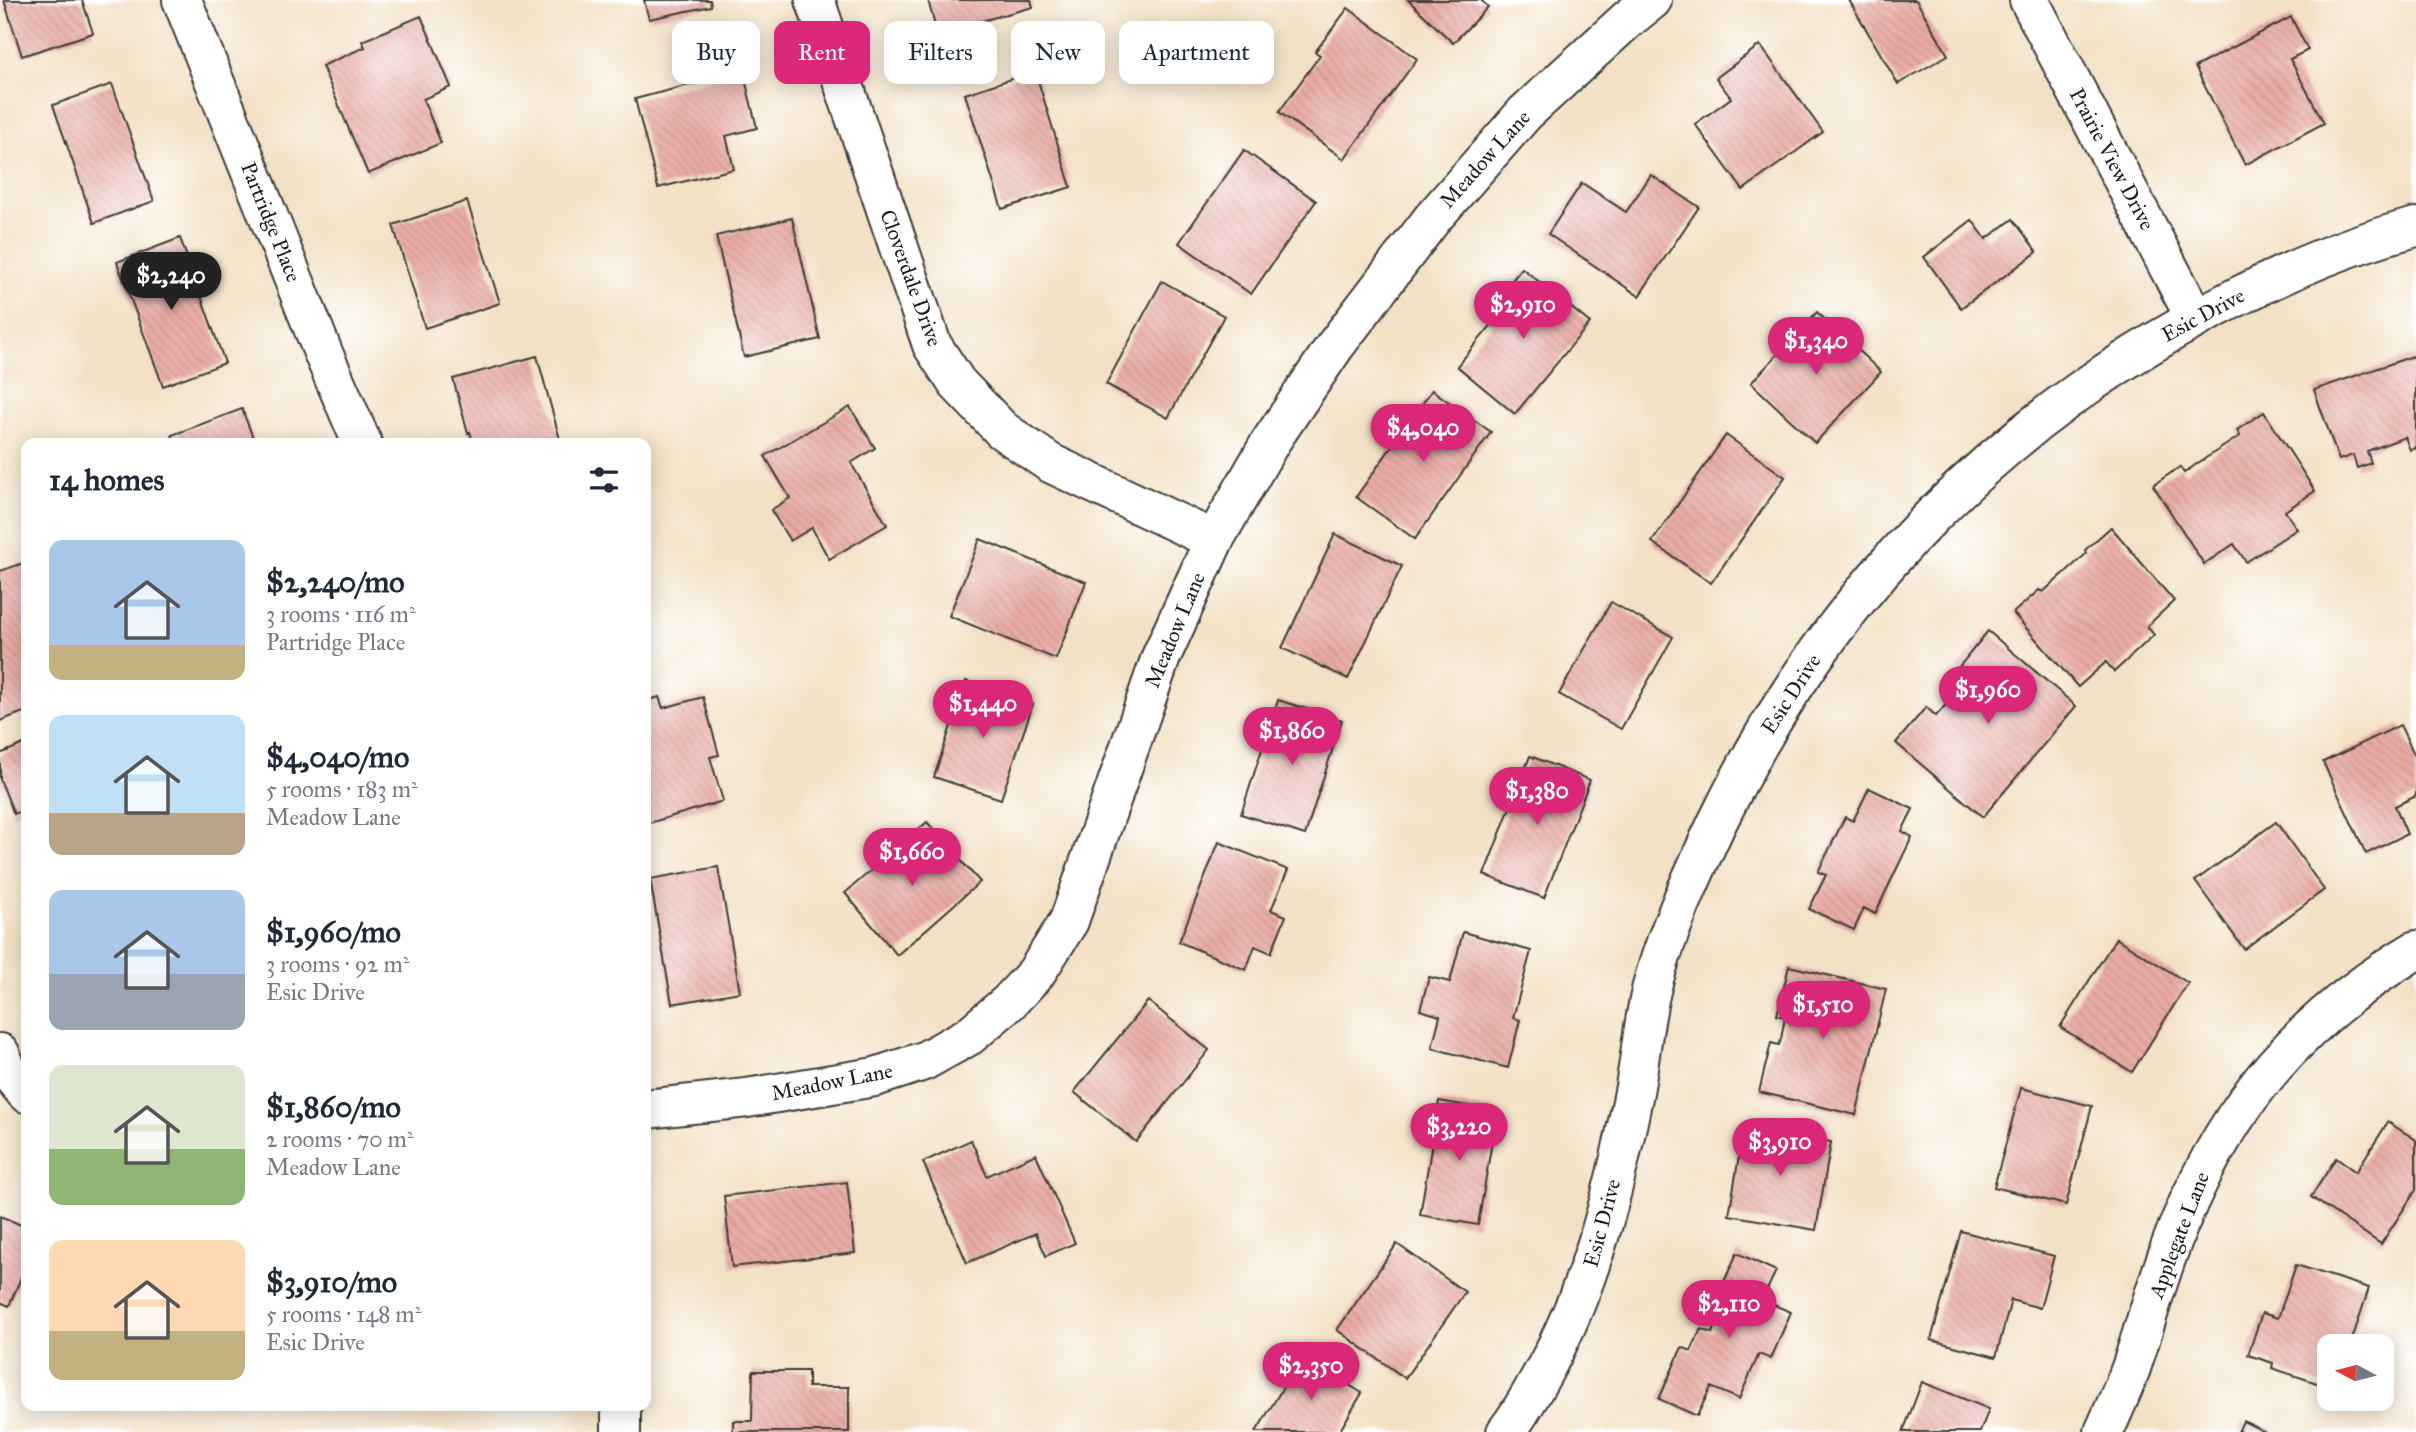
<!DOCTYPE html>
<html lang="en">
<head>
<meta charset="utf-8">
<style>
	:root { --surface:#fff; --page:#f2f2f3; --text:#1f2937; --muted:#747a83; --accent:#db2777 }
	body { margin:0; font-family:"IM FELL Great Primer",serif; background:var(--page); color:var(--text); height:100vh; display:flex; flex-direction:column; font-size:26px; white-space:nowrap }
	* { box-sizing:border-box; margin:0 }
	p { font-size:23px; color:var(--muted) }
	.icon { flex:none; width:38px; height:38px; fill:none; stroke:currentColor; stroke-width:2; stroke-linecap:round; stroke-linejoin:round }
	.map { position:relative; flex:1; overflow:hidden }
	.details { position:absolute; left:21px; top:438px; width:630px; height:973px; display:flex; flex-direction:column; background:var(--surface); border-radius:14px; box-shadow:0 4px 18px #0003 }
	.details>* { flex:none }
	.guide { position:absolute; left:672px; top:21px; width:665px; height:63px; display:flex; gap:14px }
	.needle { width:46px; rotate:277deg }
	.fabs { position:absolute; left:2317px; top:1334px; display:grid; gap:14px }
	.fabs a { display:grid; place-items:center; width:77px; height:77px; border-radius:14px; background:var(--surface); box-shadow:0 4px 18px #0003; font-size:35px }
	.price { position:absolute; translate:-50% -60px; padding:0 16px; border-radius:24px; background:var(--accent); color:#fff; font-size:23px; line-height:46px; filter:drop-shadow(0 2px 4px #0008) }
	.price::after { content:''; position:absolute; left:50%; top:42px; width:21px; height:16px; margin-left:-10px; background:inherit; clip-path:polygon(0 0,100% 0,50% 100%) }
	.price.selected { background:#222; color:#fff }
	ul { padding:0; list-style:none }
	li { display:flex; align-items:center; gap:21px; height:175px; padding:0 28px }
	li span { display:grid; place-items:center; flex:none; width:196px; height:140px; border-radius:14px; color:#555 }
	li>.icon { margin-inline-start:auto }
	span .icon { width:84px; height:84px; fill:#fffc; stroke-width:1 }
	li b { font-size:30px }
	h2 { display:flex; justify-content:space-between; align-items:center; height:84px; padding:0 28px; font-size:30px }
	.pill { padding:0 24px; border-radius:14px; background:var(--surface); box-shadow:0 4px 18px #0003; font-size:24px; line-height:63px }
	.pill.selected { background:var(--accent); color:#fff }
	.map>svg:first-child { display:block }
	.building { fill:url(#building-back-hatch) }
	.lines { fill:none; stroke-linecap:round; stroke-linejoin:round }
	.minor-casing { stroke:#3c3a35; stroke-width:42 }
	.minor { stroke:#fff; stroke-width:38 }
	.labels { text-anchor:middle; stroke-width:5; stroke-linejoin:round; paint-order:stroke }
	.street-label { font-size:21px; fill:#1c1c1c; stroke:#fff }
</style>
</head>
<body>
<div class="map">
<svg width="2416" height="1432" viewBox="0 0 2416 1432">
	<defs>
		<pattern id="building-back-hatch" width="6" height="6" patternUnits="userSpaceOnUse" patternTransform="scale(1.75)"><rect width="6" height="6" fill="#e9aba5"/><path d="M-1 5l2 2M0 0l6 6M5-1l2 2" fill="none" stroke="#c7938d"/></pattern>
	</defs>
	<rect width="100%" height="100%" fill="#fff"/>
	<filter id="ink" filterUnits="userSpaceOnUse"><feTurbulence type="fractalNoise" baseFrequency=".0143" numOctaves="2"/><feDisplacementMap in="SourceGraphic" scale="14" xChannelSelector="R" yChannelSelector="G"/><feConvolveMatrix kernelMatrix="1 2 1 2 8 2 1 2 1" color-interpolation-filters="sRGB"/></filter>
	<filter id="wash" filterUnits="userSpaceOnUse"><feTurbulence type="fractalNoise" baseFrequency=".00686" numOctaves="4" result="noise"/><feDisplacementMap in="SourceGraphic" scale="28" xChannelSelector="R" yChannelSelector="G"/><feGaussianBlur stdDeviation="1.57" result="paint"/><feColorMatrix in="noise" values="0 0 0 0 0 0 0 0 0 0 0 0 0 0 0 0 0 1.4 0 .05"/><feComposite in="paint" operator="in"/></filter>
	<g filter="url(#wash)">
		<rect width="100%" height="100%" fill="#f3e1c5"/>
		<g id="blocks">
			<!-- building -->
			<g class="building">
				<polygon points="4,0 82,0 93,33 22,56"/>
				<polygon points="644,0 710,0 711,6 649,19"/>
				<polygon points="928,0 1031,0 1033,7 937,33"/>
				<polygon points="1408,0 1481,0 1488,7 1453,43"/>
				<polygon points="1849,0 1916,0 1948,55 1898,84"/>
				<polygon points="1348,8 1417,59 1344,159 1279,112 1320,55 1315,52"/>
				<polygon points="421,16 451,87 423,99 441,143 368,174 322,66 365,47 362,41"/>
				<polygon points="2291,17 2308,50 2290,59 2324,123 2245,165 2195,67"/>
				<polygon points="1760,45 1823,132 1743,190 1695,124 1731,98 1716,78"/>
				<polygon points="743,71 757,128 726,136 734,169 658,188 635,99"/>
				<polygon points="1035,71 1071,187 1002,209 965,94"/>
				<polygon points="112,84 154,201 94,223 53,105"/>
				<polygon points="1244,150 1316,201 1251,294 1179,243"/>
				<polygon points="1651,175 1699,207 1639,296 1548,234 1582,183 1626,212"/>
				<polygon points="467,201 500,303 425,328 393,225"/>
				<polygon points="792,218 820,339 744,357 716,236"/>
				<polygon points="2013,219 2037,252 1961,308 1924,257 1972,220 1986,239"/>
				<polygon points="180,238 225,363 163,386 117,262"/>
				<polygon points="1522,268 1590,323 1515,414 1457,366 1500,315 1490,307"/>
				<polygon points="1162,281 1224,316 1168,418 1106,384"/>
				<polygon points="1817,312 1881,372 1815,443 1751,383"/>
				<polygon points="2416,355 2416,448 2410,450 2405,437 2367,451 2371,463 2357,468 2353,455 2339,460 2314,390"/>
				<polygon points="537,356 561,443 473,443 470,432 468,433 453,379"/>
				<polygon points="1432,390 1491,432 1415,539 1356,497"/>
				<polygon points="850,407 875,448 851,463 887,525 829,559 812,528 790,541 771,510 790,498 765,456"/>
				<polygon points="242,409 255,443 175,443 172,435"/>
				<polygon points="2264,412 2315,491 2285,511 2297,529 2271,546 2246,562 2234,544 2204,564 2153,485 2180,467 2184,473 2198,463 2240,436 2237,430"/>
				<polygon points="1726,435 1785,477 1711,583 1652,542"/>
				<polygon points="2111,527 2174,601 2147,626 2154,635 2114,672 2106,662 2078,687 2013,613 2039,590 2043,592 2086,554 2085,550"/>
				<polygon points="1335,534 1402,566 1348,679 1282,648"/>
				<polygon points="980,539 1086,582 1056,659 949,616"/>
				<polygon points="26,562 26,711 0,721 0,571"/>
				<polygon points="1611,602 1673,637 1621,729 1559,694"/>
				<polygon points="1988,631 2076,706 1983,817 1896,743 1926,707 1936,716 1952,698 1969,677 1958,668"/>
				<polygon points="966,681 1033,704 1001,799 934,777"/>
				<polygon points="659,697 663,708 703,697 719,755 710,757 723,801 646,824 646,701"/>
				<polygon points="1278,700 1342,720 1305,835 1241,814"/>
				<polygon points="2400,725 2416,758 2416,796 2395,806 2407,834 2366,854 2323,762"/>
				<polygon points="26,743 26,809 14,814 0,779 0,754"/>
				<polygon points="1530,756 1590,780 1544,898 1484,875"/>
				<polygon points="1869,788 1913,809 1902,831 1912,837 1875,914 1864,908 1854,930 1809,909 1826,875 1818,872 1845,817 1853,821"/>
				<polygon points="927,822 980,882 897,955 845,893"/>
				<polygon points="2276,822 2324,890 2244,949 2195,881"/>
				<polygon points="1219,842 1288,870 1271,910 1286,916 1271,953 1255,946 1246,970 1179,942"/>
				<polygon points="718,867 740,992 672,1004 650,879"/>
				<polygon points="1463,932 1531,951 1513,1018 1520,1020 1508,1068 1432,1048 1440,1016 1420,1010 1429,977 1450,982"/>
				<polygon points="2116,938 2188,983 2132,1072 2060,1027"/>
				<polygon points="1789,966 1886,989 1856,1115 1759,1092 1771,1043 1779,1045 1781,1039 1785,1017 1777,1015"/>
				<polygon points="1148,1001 1209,1050 1136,1142 1074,1092"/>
				<polygon points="2021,1088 2092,1106 2066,1205 1994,1187"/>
				<polygon points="1439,1101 1497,1111 1478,1225 1420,1215"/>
				<polygon points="2388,1122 2416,1140 2416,1190 2381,1244 2311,1197 2336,1158 2356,1172"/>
				<polygon points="1744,1127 1831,1142 1816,1230 1729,1215"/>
				<polygon points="971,1140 987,1176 1036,1154 1075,1243 1046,1256 1036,1233 967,1263 923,1162"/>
				<polygon points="847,1182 855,1253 732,1267 724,1196"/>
				<polygon points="0,1216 26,1227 26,1266 9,1306 0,1302"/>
				<polygon points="1961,1231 2054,1256 2040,1308 2011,1300 1996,1357 1931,1340"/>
				<polygon points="1397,1244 1465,1292 1405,1378 1337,1330"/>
				<polygon points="1737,1253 1776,1271 1762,1300 1791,1312 1771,1359 1759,1354 1739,1399 1711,1387 1697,1416 1659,1399 1682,1347 1691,1351 1701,1329 1712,1333 1723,1310 1713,1306"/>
				<polygon points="2296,1265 2369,1288 2350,1346 2329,1346 2329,1387 2272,1368 2273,1363 2248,1355 2262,1313 2278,1318"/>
				<polygon points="1302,1356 1362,1393 1339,1432 1256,1432"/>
				<polygon points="753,1371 808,1371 808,1387 849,1387 849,1432 733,1432 733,1421 752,1421"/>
				<polygon points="1922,1382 1989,1409 1980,1432 1903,1432"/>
				<polygon points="2243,1421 2265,1432 2238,1432"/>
			</g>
		</g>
	</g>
	<g filter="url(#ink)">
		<use href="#blocks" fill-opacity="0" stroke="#3c3a35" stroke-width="2"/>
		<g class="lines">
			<defs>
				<g id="minor">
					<polyline points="182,0 324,355 362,443"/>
					<polyline points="815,0 932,345 957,383 1002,430 1050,463 1214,540"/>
					<polyline points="2029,0 2195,318"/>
					<polyline points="0,1053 7,1070 26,1093"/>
					<polyline points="646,1109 747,1098 875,1077 924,1061 969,1036 1008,1003 1036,973 1069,921 1161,657 1214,540 1271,441 1335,346 1432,219 1525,113 1628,19 1652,0"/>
					<polyline points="621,1405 621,1432"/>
					<path d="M1506,1432C1518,1417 1527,1401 1536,1385C1588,1296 1613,1197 1633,1097C1641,1058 1643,1017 1654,979C1669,927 1694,872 1717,823C1829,590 2006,412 2237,297C2294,268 2354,243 2416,227"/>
					<path d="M2104,1432C2113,1411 2123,1390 2131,1368C2147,1320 2160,1269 2180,1222C2231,1100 2302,1018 2416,950"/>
				</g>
			</defs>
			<!-- minor casing -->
			<use href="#minor" class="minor-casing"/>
			<!-- minor -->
			<use href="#minor" class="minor"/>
		</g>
	</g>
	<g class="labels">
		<!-- street labels -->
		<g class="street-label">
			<text transform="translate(1485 159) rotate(-48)" y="7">Meadow Lane</text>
			<text transform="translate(2112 159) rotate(62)" y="7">Prairie View Drive</text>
			<text transform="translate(271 222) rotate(68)" y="7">Partridge Place</text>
			<text transform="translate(911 278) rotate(70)" y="7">Cloverdale Drive</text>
			<text transform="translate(2203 315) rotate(-28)" y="7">Esic Drive</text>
			<text transform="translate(1175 630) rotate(-67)" y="7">Meadow Lane</text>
			<text transform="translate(1791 694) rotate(-57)" y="7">Esic Drive</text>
			<text transform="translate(832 1082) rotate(-11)" y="7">Meadow Lane</text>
			<text transform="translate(1602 1223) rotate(-75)" y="7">Esic Drive</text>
			<text transform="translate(2179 1235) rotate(-69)" y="7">Applegate Lane</text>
		</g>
	</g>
</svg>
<div class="fabs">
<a><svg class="needle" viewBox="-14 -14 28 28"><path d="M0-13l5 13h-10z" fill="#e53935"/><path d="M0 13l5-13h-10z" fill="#747a83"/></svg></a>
</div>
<b class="price selected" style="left:171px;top:312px">$2,240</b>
<b class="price" style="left:1523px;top:341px">$2,910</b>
<b class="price" style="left:1816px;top:377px">$1,340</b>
<b class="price" style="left:1423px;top:464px">$4,040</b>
<b class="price" style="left:1988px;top:726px">$1,960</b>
<b class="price" style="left:983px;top:740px">$1,440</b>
<b class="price" style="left:1292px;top:767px">$1,860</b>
<b class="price" style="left:1537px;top:827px">$1,380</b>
<b class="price" style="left:912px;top:888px">$1,660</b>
<b class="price" style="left:1823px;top:1041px">$1,510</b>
<b class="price" style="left:1459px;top:1163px">$3,220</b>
<b class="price" style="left:1780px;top:1178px">$3,910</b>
<b class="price" style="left:1729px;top:1340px">$2,110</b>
<b class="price" style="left:1311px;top:1402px">$2,350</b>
<div class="guide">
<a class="pill">Buy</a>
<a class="pill selected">Rent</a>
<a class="pill">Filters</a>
<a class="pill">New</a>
<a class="pill">Apartment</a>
</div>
<section class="details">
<h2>14 homes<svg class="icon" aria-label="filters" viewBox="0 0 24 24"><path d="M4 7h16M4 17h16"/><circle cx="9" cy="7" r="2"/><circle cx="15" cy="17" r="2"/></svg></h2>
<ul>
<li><span style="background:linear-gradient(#a9c7e8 75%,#c2b280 0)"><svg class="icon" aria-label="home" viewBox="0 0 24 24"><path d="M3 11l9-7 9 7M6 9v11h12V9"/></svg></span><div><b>$2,240/mo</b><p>3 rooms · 116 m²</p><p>Partridge Place</p></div></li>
<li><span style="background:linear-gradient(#bfe0f5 70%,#b9a48a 0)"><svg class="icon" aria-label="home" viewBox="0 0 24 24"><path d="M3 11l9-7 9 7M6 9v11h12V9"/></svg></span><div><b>$4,040/mo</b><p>5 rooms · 183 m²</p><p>Meadow Lane</p></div></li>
<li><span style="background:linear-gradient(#a9c7e8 60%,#9aa5b1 0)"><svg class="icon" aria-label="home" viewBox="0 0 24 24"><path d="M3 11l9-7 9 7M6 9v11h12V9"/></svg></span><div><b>$1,960/mo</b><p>3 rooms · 92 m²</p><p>Esic Drive</p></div></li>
<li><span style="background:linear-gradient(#dfe7d0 60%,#8fb573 0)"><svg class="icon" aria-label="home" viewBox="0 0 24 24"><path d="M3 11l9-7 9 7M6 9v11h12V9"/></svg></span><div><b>$1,860/mo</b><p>2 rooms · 70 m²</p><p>Meadow Lane</p></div></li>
<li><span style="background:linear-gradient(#ffd9b3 65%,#c2b280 0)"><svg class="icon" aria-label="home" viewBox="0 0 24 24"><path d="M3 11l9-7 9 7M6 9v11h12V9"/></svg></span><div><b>$3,910/mo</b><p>5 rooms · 148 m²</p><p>Esic Drive</p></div></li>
</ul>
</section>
</div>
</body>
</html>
